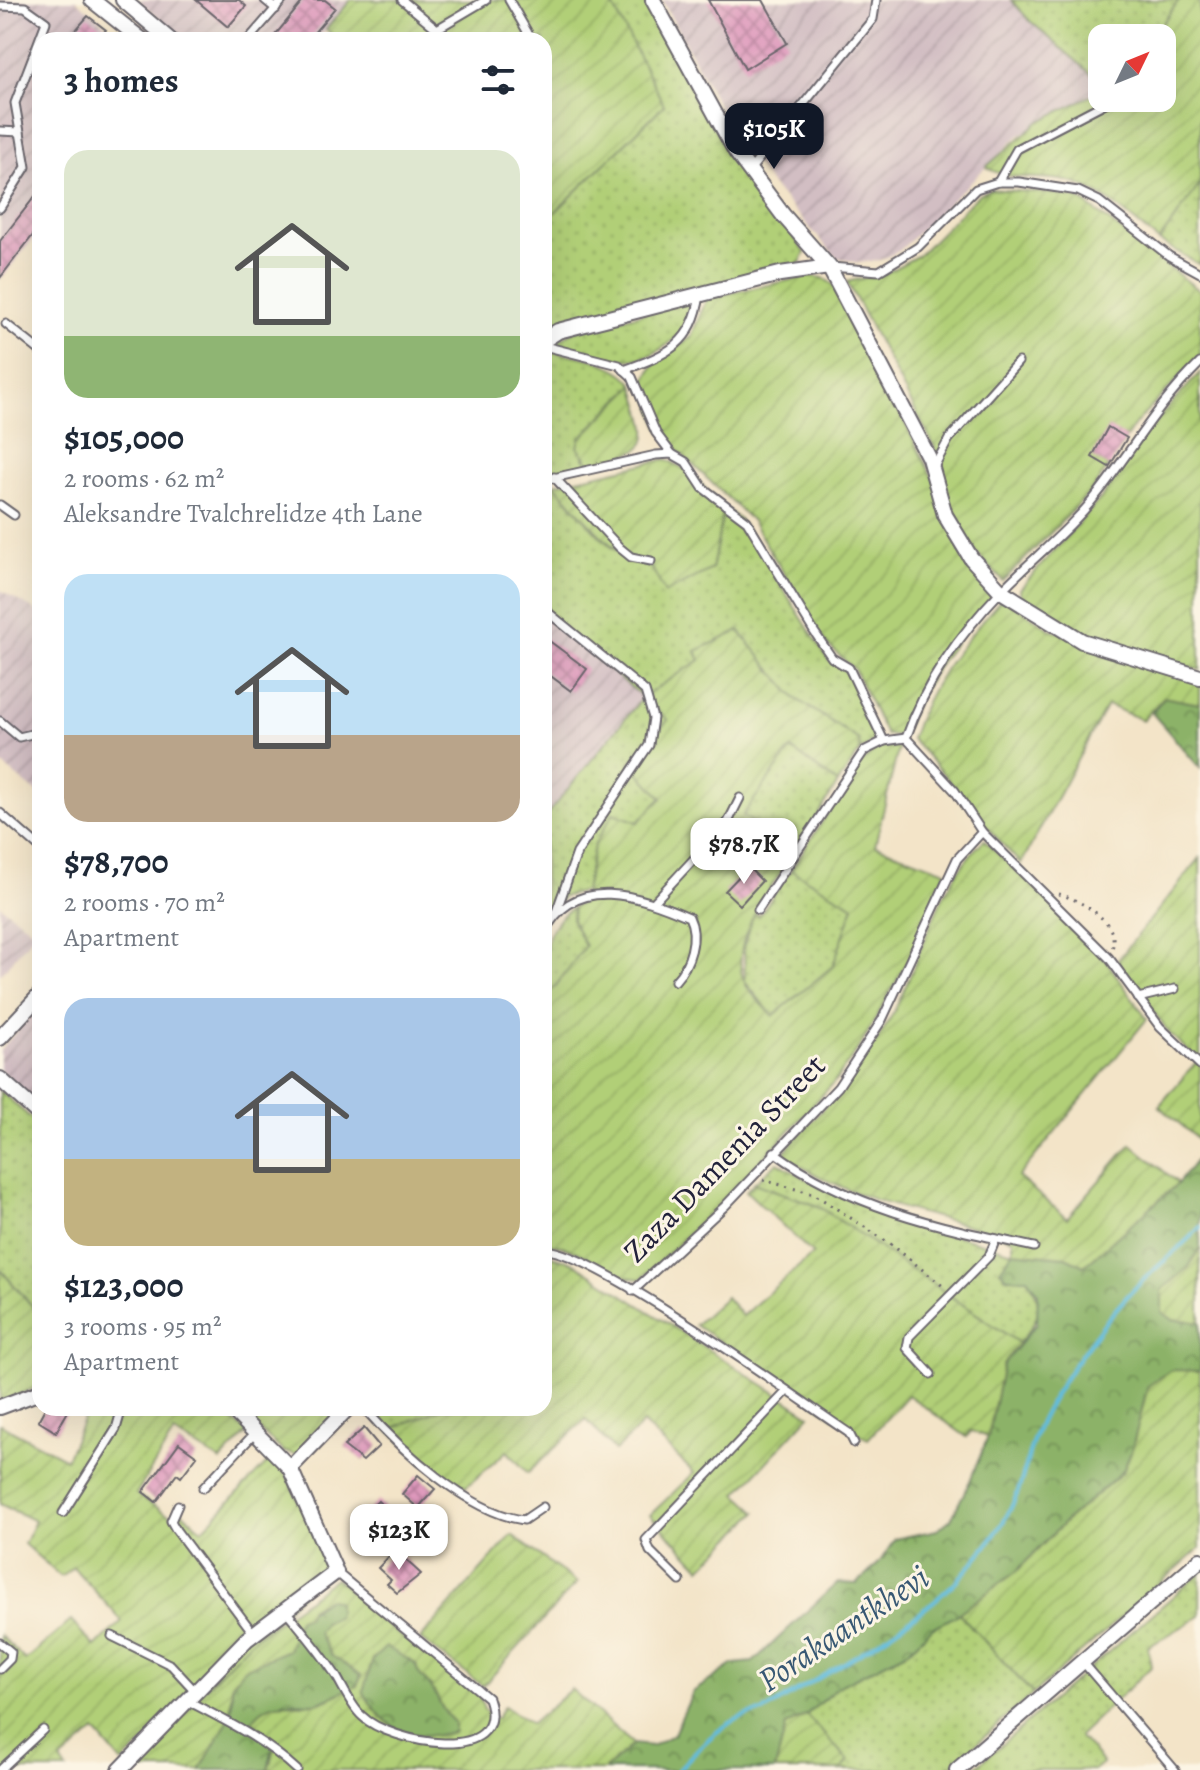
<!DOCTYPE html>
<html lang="en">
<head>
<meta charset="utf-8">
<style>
	:root { --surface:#fff; --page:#f2f2f3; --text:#1f2937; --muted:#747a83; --accent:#111827 }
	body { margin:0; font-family:Alegreya,serif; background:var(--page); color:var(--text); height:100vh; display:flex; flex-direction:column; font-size:30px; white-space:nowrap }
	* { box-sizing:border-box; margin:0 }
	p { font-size:26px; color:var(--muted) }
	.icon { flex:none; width:44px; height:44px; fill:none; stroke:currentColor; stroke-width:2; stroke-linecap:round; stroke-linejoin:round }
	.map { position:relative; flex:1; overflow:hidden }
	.panel { position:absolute; left:32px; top:32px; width:520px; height:1384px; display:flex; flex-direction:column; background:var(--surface); border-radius:24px; box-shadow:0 8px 32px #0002 }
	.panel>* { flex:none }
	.needle { width:52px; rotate:47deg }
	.controls { position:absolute; left:1088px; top:24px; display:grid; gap:16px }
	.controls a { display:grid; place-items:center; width:88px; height:88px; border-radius:16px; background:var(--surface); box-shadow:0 8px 32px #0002; font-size:40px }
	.price { position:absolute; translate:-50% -68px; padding:0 18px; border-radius:16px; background:#fff; color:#222; font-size:26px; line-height:52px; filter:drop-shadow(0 2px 4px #0008) }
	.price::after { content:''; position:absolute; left:50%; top:48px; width:24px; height:18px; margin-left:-12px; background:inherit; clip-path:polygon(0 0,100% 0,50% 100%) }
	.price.active { background:var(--accent); color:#fff }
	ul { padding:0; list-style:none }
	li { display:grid; align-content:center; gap:16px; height:424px; padding:0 32px }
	li span { display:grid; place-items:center; height:248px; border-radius:24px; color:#555 }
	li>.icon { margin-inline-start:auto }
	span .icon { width:144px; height:144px; fill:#fffc; stroke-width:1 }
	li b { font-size:34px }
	h2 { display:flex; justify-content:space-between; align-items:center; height:96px; padding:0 32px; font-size:34px }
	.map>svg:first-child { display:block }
	.industrial { fill:url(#industrial-furrows) }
	.grass { fill:url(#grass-dots); stroke:#6a7859; stroke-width:2 }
	.forest { fill:url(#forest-crowns); stroke:#576a52; stroke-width:2 }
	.garden { fill:url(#garden-furrows); stroke:#6a7859; stroke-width:2; fill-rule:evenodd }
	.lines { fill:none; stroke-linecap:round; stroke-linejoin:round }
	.stream { stroke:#60bcde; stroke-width:4 }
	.building { fill:url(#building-cross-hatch) }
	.service-casing { stroke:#6b666c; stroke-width:11 }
	.minor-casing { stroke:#6b666c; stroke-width:18 }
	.path { stroke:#6b666c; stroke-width:3; stroke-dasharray:2 6; stroke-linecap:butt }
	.service { stroke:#fff; stroke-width:7 }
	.minor { stroke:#fff; stroke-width:14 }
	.labels { text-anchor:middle; stroke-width:6; stroke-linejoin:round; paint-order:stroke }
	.street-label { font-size:32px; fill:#22223b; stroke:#fcf5e5 }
	.water-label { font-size:34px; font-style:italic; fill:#385874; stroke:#fcf5e5 }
</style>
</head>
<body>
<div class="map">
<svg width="1200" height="1770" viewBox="0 0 1200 1770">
	<defs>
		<pattern id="industrial-furrows" width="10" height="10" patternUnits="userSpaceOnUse" patternTransform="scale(2)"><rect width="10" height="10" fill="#d2bec3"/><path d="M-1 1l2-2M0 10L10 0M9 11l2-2" fill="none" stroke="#b4a3a8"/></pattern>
		<pattern id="grass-dots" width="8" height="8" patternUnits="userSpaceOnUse" patternTransform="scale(2)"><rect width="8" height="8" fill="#b1cf77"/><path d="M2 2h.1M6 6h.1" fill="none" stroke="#98b168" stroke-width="1.8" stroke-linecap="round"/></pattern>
		<pattern id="forest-crowns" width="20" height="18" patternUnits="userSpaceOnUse" patternTransform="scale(2)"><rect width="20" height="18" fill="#8cb268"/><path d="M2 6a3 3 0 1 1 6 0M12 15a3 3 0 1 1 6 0" fill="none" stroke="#729057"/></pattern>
		<pattern id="garden-furrows" width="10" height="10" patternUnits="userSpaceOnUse" patternTransform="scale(2)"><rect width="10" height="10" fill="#b1cf77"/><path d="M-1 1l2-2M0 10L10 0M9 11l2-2" fill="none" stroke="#98b168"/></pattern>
		<pattern id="building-cross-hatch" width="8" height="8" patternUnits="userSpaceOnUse" patternTransform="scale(2)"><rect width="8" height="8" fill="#de98bc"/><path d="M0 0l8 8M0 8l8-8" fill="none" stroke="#b47c9a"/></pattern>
	</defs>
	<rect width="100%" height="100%" fill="#fcf5e5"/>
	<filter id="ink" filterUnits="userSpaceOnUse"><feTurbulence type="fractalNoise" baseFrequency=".0125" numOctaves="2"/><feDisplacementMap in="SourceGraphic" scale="16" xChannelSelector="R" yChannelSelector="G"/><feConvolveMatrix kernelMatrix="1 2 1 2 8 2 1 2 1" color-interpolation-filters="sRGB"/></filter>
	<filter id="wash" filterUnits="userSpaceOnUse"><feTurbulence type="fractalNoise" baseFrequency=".006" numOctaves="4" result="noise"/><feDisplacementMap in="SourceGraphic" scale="32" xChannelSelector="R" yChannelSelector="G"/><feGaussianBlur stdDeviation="1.8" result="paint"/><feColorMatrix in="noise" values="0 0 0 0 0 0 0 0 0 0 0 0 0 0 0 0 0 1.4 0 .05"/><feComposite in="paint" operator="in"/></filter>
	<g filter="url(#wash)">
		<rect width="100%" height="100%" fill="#f3e4c8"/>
		<!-- industrial -->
		<g class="industrial">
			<polygon points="0,0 76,0 124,40 40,40 40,231 0,280"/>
			<polygon points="139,0 351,0 317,40 184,40"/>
			<polygon points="662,0 1011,0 1030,21 1102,83 1102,90 1019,135 899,251 880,260 858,263 836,257 768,181 724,116"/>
			<polygon points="0,590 40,613 40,795 0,763"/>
			<polygon points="544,616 643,697 544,818"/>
			<polygon points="0,905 35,933 0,975"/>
			<polygon points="40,1006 40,1106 0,1070 0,1050"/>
		</g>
		<!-- grass -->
		<g class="grass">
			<polygon points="610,0 645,0 720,138 805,252 800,263 789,269 544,333 544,223 664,105"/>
			<polygon points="1011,0 1179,0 1152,38 1102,38 1102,83 1030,21"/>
			<polygon points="1200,184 1200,265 1159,241"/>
			<path d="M694,300L690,324C641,377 616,360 556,343L574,331Z"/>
			<path d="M544,352C570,353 619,361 634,385L580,438L583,457L591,465L544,476Z"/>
			<path d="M544,484H554C578,509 604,549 636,563C658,573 688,568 712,569L724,508L739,519L829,661L848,672L878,738L860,751L859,740L795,698L739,632L696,652L700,660L668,720L662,798L638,822L594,846L585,891L563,897L544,920V818L643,697L544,616Z"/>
			<polygon points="791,749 838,783 794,854 742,815"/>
			<polygon points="791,870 854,906 833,966 773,1016 745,982 744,946 753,910 759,916"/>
			<path d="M573,907L572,920L585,946L555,987L544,997C544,961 539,930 573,907Z"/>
			<polygon points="0,1091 40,1126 40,1315 0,1269"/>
			<path d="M778,1162C850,1209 931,1228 1013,1252L1000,1270L1008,1278H1027C1046,1305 1039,1320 1019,1343L818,1206L754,1183Z"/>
			<polygon points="369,1408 444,1408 389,1430"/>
			<polygon points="1200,1573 1200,1616 1148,1647 1151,1667 1079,1736 1103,1763 1094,1770 972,1770"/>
			<polygon points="959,1613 1033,1694 946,1770 841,1770 848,1761 806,1715 839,1686 908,1651 933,1627"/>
		</g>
		<!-- forest -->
		<g class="forest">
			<polygon points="1164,697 1200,704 1200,768 1152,713"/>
			<polygon points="1200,1155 1200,1247 1189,1267 1163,1290 1162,1312 1172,1319 1200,1322 1200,1371 1148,1386 1131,1453 1123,1471 1067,1520 1016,1572 954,1617 933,1627 908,1651 839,1686 806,1715 786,1726 775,1770 604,1770 633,1744 652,1746 674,1734 693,1692 734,1664 753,1662 837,1583 857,1584 879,1563 895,1539 937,1530 951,1519 970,1481 988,1437 1003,1364 1037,1323 1038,1293 1027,1278 1007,1278 1000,1270 1013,1252 1066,1257 1084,1266 1178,1183"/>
			<polygon points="328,1598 338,1601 338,1616 325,1622 361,1674 357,1686 317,1703 283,1702 268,1770 200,1770 232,1709 232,1683 245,1668 288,1650 298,1619"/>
			<path d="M386,1646L416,1664C418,1678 427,1679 433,1690C442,1704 440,1709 454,1722V1732C410,1742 384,1730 363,1691L373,1659Z"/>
		</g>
		<!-- garden -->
		<g class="garden">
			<polygon points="351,0 610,0 664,105 544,223 544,40 337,40 326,29"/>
			<path d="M1179,0H1200V184L1159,241C1133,221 1108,195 1077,184C1047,173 1011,184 986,167L1038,122L1102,90V98H1162V38H1152Z"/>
			<polygon points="990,189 1058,194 1080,199 1200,291 1200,356 1136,423 1092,491 1003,581 965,541 947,507 934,446 847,282 886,273 919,255 979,194"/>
			<path d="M810,276L823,278L835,286L993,596C956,641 922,679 903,735H886L854,669L826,643L752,521L672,445L660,430L644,383L654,364L691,337L707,298Z"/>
			<polygon points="1200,373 1200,670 1099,641 1068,627 1021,597 1020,589 1101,498 1148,429"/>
			<path d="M634,385C654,449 656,447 591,465L578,447L580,438Z"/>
			<path d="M666,459L690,472L724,508L712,569L665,593L652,568C610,556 583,514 554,484Z"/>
			<path d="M1003,597L1050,629L1200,681V704L1164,697L1143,720L1107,705L1021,864C981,824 951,778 911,739C932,676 961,646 1003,597Z"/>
			<path d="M739,631L795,698L859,740L860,751L838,783L791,749L743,815L794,854C772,885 726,942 745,983C750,994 765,1006 773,1016L833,966L854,906L791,870L859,765L879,747L899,746L875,845L946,871L908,960L862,1043L836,1080L713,1213L641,1279C605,1278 582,1243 544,1244V997L555,987L585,946L572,920L573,907L583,902L594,846L613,813L638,822L662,798L630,763L668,720L643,697L700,660L696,651Z"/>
			<path d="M984,840L1077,929L1107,962L1147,1019L1018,1177L1067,1218L1131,1144L1178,1183L1084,1266L1066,1257L1013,1252V1239C927,1210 861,1208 782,1154C822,1110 865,1067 893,1013C923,956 936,885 984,840Z"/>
			<polygon points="1200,858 1200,1141 1159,1106 1198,1060 1170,1034 1117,961"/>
			<polygon points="754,1183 818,1206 1019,1343 1003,1364 988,1437 971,1431 967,1437 908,1395 868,1439 695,1325 726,1297 742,1316 813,1254 746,1191"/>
			<polygon points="1200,1247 1200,1322 1172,1319 1162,1312 1162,1290 1189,1267"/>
			<polygon points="544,1254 572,1262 810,1415 737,1494 757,1512 701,1568 650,1515 694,1473 643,1423 615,1451 586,1419 528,1473 507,1451 466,1487 435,1470 389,1430 444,1408 544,1408"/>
			<polygon points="0,1269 40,1315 40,1386 0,1402"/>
			<polygon points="1171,1370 1200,1371 1200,1548 1033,1694 959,1613 1016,1572 1067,1520 1123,1472 1131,1453 1148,1386"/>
			<polygon points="88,1408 214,1408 248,1432 221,1461 174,1433 136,1494 174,1518 180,1510 202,1530 274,1456 288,1477 328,1566 324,1574 122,1763 95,1731 61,1761 67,1770 0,1770 0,1635 25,1660 71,1621 95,1647 122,1621 73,1567 61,1577 24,1544 35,1521 0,1504 0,1424 66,1459"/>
			<polygon points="235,1408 342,1408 299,1455 284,1452"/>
			<polygon points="512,1535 577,1583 483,1686 420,1639"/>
			<path d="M336,1578L385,1624L480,1696L484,1710L496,1719L504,1706L531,1724L571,1689L633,1744L604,1770H268L277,1742L252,1721C273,1694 287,1707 316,1703C330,1701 342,1690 357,1686L361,1675L332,1656L318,1633L325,1622L338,1616V1602L328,1598L311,1608L306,1617L298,1619L288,1650L245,1668L232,1683L230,1717L200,1770H127L251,1641ZM386,1647L416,1664C418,1678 427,1679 433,1690C442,1704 440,1709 454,1722V1732C410,1742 384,1730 363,1691L373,1659Z"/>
			<polygon points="806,1715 849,1761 841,1770 775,1770 786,1726"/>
		</g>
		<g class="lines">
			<!-- stream -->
			<path class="stream" d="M678,1770C701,1745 728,1715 763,1712C826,1672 913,1628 963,1574C982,1553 1004,1526 1015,1499C1026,1473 1029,1444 1042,1418C1062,1378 1106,1317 1138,1285C1158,1265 1181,1248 1200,1227"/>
		</g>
		<g id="blocks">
			<!-- building -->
			<g class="building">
				<polygon points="196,0 239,0 246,6 228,27"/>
				<polygon points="304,0 325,0 335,8 308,40 271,40"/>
				<polygon points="708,0 763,0 787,43 745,69"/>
				<polygon points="88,16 106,30 97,40 83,40 74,32"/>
				<polygon points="40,190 40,226 0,278 0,241"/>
				<polygon points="1108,427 1127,438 1109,467 1092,457"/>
				<polygon points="544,637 587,669 571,691 544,671"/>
				<polygon points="748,867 762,881 740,905 725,891"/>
				<polygon points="45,1408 70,1408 56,1432 38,1421"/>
				<polygon points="364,1428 379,1446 363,1461 344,1446"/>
				<polygon points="179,1443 197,1456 181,1477 177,1474 156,1502 143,1492"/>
				<polygon points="418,1475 435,1489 418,1508 402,1494"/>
				<polygon points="378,1501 394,1517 371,1538 356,1522"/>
				<polygon points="395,1550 421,1574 397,1593 387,1584 391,1580 378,1568"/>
			</g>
		</g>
	</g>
	<g filter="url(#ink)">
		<use href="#blocks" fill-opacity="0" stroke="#6b666c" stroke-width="2"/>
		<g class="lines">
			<defs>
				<g id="service">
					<polyline points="265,0 276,9"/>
					<polyline points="402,0 437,29 443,40"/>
					<polyline points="509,0 532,40"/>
					<polyline points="0,6 25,7 46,22 15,103 26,167 0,208"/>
					<polyline points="437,29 486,0"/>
					<polyline points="248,40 283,0"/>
					<polyline points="0,131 20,132"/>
					<polyline points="750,170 873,19 876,0"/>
					<polyline points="998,182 1017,149 1115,98"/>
					<polyline points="831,267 879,271 918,247 976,189 998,182 1019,182 1078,191 1099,201 1169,256 1200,273"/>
					<polyline points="6,324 40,351"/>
					<polyline points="544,346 619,365 632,377 656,433 672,454"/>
					<path d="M624,370C668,354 693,344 700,295"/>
					<polyline points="935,465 949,439 1018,362"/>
					<polyline points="554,477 620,548 631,557 651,561"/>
					<polyline points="544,480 656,455 672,454 686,462 703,488 747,521 813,630 832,658 849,668 884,741"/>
					<polyline points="0,505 14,515"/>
					<polyline points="544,609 645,691 653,718 649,745 577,853 556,912"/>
					<polyline points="0,721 19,737 40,732"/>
					<path d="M906,738C926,681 959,635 1001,591C1034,557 1071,529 1099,492C1135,446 1157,405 1200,363"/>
					<polyline points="906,738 955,791 982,832 1109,958 1160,1027 1200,1065"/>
					<polyline points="0,813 40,848"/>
					<polyline points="654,902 728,822 740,798"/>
					<polyline points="758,910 864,751 884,741 906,738"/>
					<path d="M544,933C574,872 640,896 689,917C699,937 690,965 675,981"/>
					<polyline points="1138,998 1175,989"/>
					<path d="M774,1152C852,1209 941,1227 1034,1247"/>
					<path d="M544,1250C592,1249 798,1399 849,1433L854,1443"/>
					<polyline points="633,1291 725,1206 838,1087 882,1020 957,859 982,832"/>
					<polyline points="931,1374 907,1348 909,1337 989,1256 996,1239"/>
					<path d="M364,1408C400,1449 469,1513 524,1520L543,1507"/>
					<polyline points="203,1488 255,1433"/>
					<polyline points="178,1505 171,1521 176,1530 254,1634"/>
					<polyline points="63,1513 116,1429 122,1408"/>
					<polyline points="680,1581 650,1551 646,1540 787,1391"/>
					<path d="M286,1611C303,1631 320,1652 335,1674C343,1687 351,1706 362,1716C389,1743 512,1767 488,1698L336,1572"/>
					<polyline points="112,1636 171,1665 195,1691"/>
					<polyline points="0,1643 11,1652 10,1659 0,1669"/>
					<polyline points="1082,1661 1175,1770"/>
					<path d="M188,1701C226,1721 265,1740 297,1770"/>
					<polyline points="0,1770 43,1730"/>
				</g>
				<g id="minor">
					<polyline points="92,0 142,40"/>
					<polyline points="123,0 170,40"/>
					<polyline points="653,0 736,152 783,215 829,267 929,458 945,515 971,558 1001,591 1082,641 1200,677"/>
					<polyline points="544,340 558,331 780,274 829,267"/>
					<polyline points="0,1038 40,995"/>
					<polyline points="0,1079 40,1115"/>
					<polyline points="0,1407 40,1392"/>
					<polyline points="231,1408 290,1468"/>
					<polyline points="120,1770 247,1639 336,1572 290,1468 348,1408"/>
					<polyline points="957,1770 1200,1560"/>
				</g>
			</defs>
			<!-- service casing -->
			<use href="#service" class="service-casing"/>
			<!-- minor casing -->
			<use href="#minor" class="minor-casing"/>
			<!-- path -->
			<g class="path">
				<path d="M1059,894C1080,900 1121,922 1112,949"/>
				<polyline points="763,1180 814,1194 892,1245 944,1287"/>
			</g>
			<!-- service -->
			<use href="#service" class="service"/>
			<!-- minor -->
			<use href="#minor" class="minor"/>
		</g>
	</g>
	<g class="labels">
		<!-- street labels -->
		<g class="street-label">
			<text transform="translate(724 1158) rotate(-46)" y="11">Zaza Damenia Street</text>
		</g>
		<!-- water labels -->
		<g class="water-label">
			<text transform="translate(843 1628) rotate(-34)" y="12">Porakaantkhevi</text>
		</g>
	</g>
</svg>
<div class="controls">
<a><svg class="needle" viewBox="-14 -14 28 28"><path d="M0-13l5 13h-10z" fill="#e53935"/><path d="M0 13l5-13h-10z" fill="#747a83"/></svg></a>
</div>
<b class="price active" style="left:774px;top:171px">$105K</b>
<b class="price" style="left:744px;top:886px">$78.7K</b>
<b class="price" style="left:399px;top:1572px">$123K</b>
<section class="panel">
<h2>3 homes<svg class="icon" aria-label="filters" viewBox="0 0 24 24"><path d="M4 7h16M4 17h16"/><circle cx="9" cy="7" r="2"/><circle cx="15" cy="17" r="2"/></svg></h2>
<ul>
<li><span style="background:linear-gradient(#dfe7d0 75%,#8fb573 0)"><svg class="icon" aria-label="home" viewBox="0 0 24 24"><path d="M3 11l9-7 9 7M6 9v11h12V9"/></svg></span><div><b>$105,000</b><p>2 rooms · 62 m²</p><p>Aleksandre Tvalchrelidze 4th Lane</p></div></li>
<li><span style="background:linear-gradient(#bfe0f5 65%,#b9a48a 0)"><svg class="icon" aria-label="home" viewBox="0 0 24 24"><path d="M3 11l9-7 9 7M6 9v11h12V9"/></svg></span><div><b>$78,700</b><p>2 rooms · 70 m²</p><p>Apartment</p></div></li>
<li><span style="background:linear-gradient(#a9c7e8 65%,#c2b280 0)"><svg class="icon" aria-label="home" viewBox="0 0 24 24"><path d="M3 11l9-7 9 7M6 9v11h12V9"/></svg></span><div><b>$123,000</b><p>3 rooms · 95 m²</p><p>Apartment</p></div></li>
</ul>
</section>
</div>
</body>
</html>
